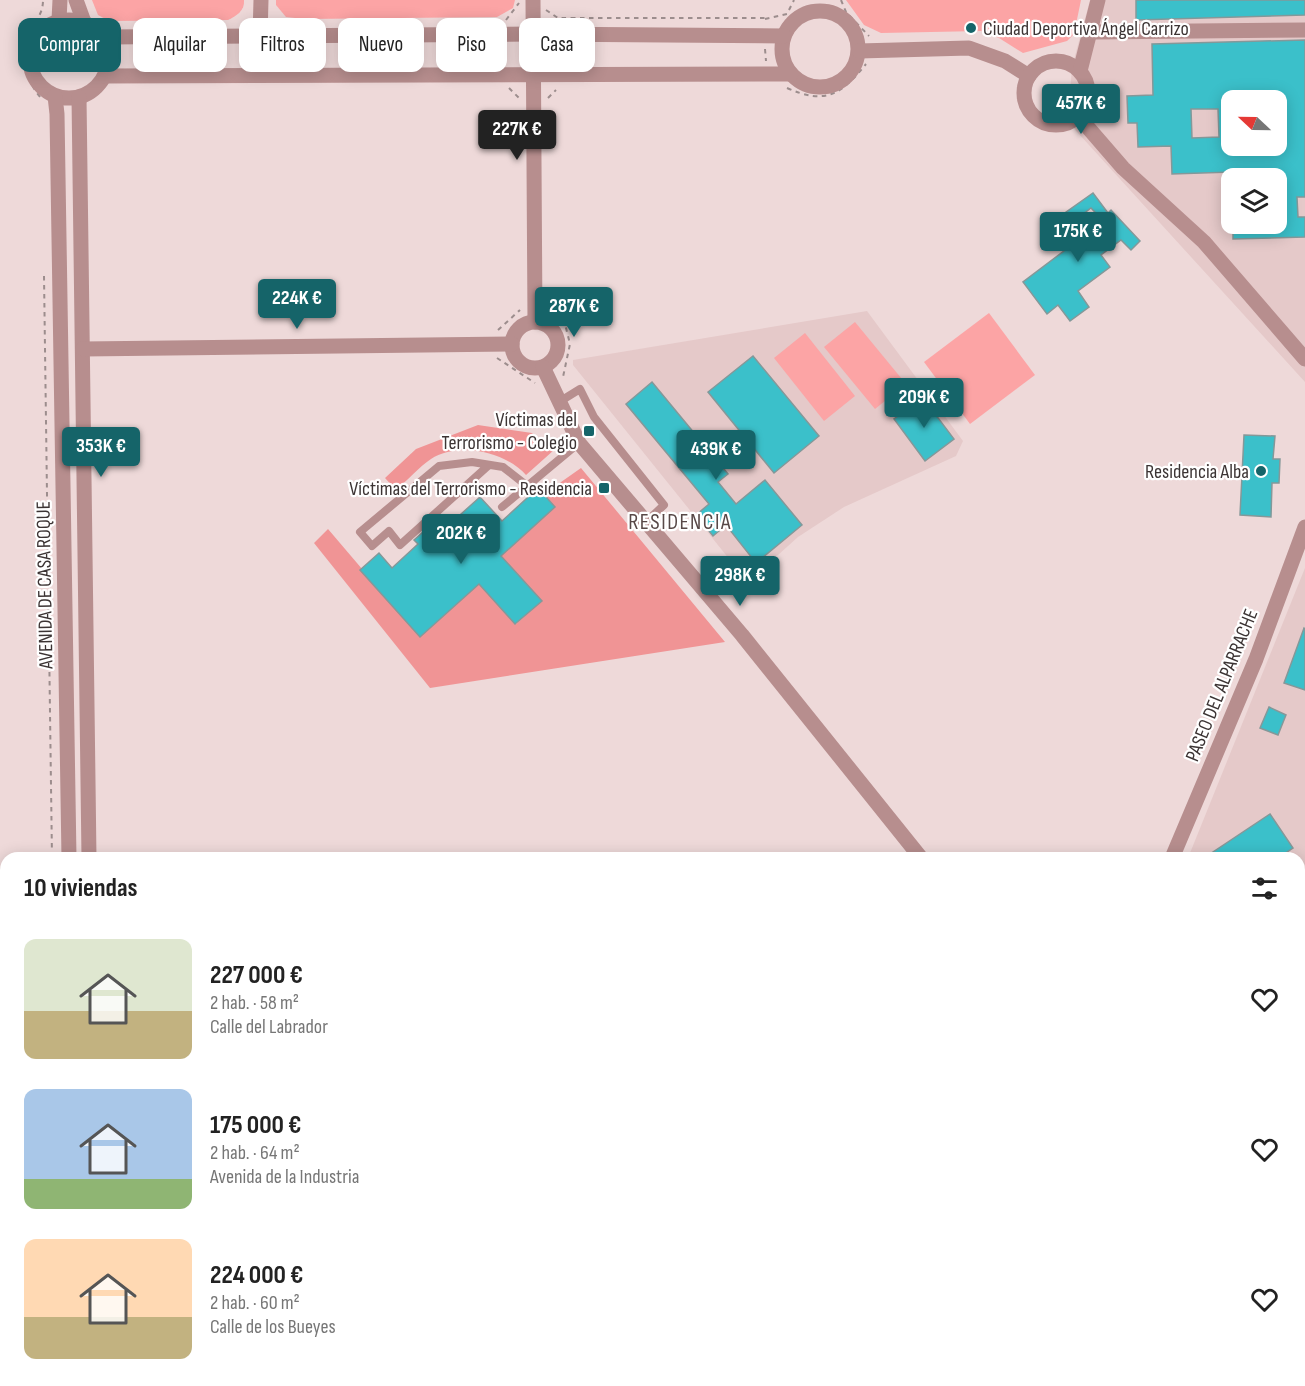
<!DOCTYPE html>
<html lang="es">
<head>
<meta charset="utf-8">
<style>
	:root { --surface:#fff; --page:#f2f2f2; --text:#222; --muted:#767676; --accent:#156469 }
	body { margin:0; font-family:"Sofia Sans Condensed",sans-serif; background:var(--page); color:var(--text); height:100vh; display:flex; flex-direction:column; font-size:22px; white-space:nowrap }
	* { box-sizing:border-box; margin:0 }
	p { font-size:20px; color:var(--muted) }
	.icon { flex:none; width:33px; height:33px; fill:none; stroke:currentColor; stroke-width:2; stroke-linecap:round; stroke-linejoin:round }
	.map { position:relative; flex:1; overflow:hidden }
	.sheet { position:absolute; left:0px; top:852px; width:1305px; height:534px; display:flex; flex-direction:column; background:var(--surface); border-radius:18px 18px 0 0; box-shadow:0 3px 15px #0003 }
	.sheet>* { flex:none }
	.guide { position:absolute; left:18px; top:18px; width:600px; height:54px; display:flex; gap:12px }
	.needle { width:39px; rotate:292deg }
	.fabs { position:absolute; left:1221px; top:90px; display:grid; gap:12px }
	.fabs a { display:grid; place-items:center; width:66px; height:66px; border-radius:12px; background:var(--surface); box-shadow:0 3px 15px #0003; font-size:30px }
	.price { position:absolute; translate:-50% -51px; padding:0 14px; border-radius:6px; background:var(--accent); color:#fff; font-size:20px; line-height:39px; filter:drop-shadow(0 2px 3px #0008) }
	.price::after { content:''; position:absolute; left:50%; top:36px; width:18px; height:14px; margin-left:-9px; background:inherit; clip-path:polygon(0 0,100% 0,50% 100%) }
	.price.current { background:#222; color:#fff }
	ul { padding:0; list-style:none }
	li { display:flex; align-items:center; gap:18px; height:150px; padding:0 24px }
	li span { display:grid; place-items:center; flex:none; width:168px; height:120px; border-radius:12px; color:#555 }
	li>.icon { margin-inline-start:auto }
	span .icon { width:72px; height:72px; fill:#fffc; stroke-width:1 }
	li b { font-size:26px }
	h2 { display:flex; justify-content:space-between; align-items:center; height:72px; padding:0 24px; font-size:26px }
	.pill { padding:0 21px; border-radius:12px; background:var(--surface); box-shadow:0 3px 15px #0003; font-size:21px; line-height:54px }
	.pill.current { background:var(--accent); color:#fff }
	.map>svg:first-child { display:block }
	.built { fill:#e5c9c9; fill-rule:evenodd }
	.green { fill:#fca4a5 }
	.forest { fill:#f09495 }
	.building { fill:#3bc0ca; stroke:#849899; stroke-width:1.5; fill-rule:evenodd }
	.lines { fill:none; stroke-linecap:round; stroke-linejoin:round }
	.path { stroke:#9c8d8d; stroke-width:2; stroke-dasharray:4.5 4.5; stroke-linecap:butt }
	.lane { stroke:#b78e8e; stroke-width:8 }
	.street { stroke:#b78e8e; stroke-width:15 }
	.secondary { stroke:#a16667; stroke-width:15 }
	.poi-dot { fill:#156469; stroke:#fff; stroke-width:2 }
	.labels { text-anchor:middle; stroke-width:4.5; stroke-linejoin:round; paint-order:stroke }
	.poi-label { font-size:20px; fill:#3c3434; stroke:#fff; text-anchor:end }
	.street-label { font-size:20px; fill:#3c3434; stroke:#fff }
	.quarter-label { font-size:22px; letter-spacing:1.5px; fill:#584847; stroke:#fff }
</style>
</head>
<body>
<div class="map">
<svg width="1305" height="1386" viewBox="0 0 1305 1386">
	<rect width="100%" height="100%" fill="#eed9d9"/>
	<!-- built -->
	<g class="built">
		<path d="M1090,0H1305V382L1068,122L1072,67ZM1232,100H1276V146H1232ZM1232,178H1276V224H1232Z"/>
		<polygon points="867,311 963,441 956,456 844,507 798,537 778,555 753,565 734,565 573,365 573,360"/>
		<polygon points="1305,568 1305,864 1299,867 1299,858 1188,858"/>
		<polygon points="1305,956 1305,1386 244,1386 244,1380 1299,1380 1299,960"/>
	</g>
	<!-- green -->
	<g class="green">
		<path d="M92,0H244C245,11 236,16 228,20L109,21L98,15Z"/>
		<polygon points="276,0 515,0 513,8 497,17 304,19 286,17 276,5"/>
		<polygon points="846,0 1081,0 1074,34 1067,41 1023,53 999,38 981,31 881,33 864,25"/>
		<polygon points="989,313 1035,375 970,424 924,362"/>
		<polygon points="855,322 906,384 875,409 824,347"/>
		<polygon points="805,333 855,396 824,421 774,358"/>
	</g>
	<!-- forest -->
	<g class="forest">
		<path d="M478,425L532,433L554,450L526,475C506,452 458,441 431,459C419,467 408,480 396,490L385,478L416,449Z"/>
		<polygon points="581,468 725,642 430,688 314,543 328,529 420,637 479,584 516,624 542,601 501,556 555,507 544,494"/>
	</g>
	<!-- building -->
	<g class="building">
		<polygon points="1136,0 1305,0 1305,15 1136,20"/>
		<path d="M1305,40V197H1297L1298,217H1305V237L1233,239V224H1276V178H1232V172L1172,174L1171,146L1138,147L1137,123H1128L1127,96L1153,95L1152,44ZM1232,100H1285V124H1276V146H1232ZM1191,109H1218L1219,137L1192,138Z"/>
		<polygon points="1093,193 1108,213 1111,210 1140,241 1131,250 1121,240 1101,255 1110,267 1078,291 1089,307 1070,321 1058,305 1047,314 1023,282 1085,235 1091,243 1110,228 1091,208 1069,225 1062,215"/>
		<polygon points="753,356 819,436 774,473 708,392"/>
		<polygon points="652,382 728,474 718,482 736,504 765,480 802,525 756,563 726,525 713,536 696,515 709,504 626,404"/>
		<polygon points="923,398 954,439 925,461 894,419"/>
		<polygon points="1244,435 1275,436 1273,459 1280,459 1279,483 1272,483 1271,517 1240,515"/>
		<polygon points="538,488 555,507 501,556 542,601 515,624 479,584 420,637 360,570 379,553 392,568 418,544 414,540 433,523 441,532 480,497 502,521"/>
		<polygon points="1304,628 1305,629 1305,690 1284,683"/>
		<polygon points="1269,707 1286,715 1278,735 1260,728"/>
		<polygon points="1270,814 1293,848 1278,858 1204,858"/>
	</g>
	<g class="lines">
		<!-- path -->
		<g class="path">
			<polyline points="841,0 846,12 869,36"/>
			<polyline points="546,10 558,18 571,18"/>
			<polyline points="571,18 765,18"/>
			<polyline points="765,19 787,14 794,0"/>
			<polyline points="506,20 519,3"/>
			<polyline points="765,49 766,61"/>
			<polyline points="570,60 570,48"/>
			<polyline points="493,61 493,49"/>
			<polyline points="509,88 520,99"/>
			<path d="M787,88C825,105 841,95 866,64"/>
			<path d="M40,97C26,79 18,57 28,34C34,21 43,16 43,0"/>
			<polyline points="548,98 556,90"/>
			<polyline points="44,276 52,858"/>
			<polyline points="550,306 565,324 570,344 563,377"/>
			<polyline points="498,330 520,310"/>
			<polyline points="497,358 535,383"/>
		</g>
		<!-- lane -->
		<g class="lane">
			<polyline points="559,402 580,389 594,417 664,505 646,522"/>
			<polyline points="489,465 400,545 389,531 372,546 360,532 439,466 472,462 503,467 526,485"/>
			<polyline points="502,507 579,443"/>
		</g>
		<!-- street -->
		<g class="street">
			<polyline points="76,0 84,22"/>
			<polyline points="533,0 535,322"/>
			<circle cx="820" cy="49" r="38"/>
			<circle cx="69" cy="59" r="39"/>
			<polyline points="59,20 60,0"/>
			<polyline points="1092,32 1305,30"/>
			<polyline points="260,36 261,0"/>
			<polyline points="103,37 533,34 784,36"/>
			<polyline points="859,51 969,48 1005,61 1029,76"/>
			<circle cx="1056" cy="93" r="32"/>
			<polyline points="1080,71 1098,0"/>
			<polyline points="105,76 791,74"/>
			<polyline points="55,96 57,114 69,858"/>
			<polyline points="79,97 89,858"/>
			<polyline points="1078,116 1123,168 1204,242 1305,359"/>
			<circle cx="535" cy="345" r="23"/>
			<polyline points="83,349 512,344"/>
			<polyline points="543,367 579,443 742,635 921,858"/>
			<polyline points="1172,858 1256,659 1305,527"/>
			<polyline points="1299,1210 1305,1215"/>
			<polyline points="224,1386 224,1380"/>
			<polyline points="501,1386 502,1380"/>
			<polyline points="643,1386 643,1380"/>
			<polyline points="790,1386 790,1380"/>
			<polyline points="1012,1386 1012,1380"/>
		</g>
		<!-- secondary -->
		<g class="secondary">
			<polyline points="1299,922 1305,919"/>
			<polyline points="1299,948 1305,945"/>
			<polyline points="0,1089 6,1091"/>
			<polyline points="0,1104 6,1105"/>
		</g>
	</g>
	<!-- markers -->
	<g class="poi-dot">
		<circle cx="971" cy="28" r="6"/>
		<rect x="583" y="425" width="12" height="12" rx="3"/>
		<circle cx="1261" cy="471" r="6"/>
		<rect x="598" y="482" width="12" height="12" rx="3"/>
	</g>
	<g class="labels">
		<!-- poi labels -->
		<g class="poi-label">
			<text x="983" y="35" text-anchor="start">Ciudad Deportiva Ángel Carrizo</text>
			<text x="577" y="426">Víctimas del<tspan x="577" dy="23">Terrorismo - Colegio</tspan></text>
			<text x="1249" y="478">Residencia Alba</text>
			<text x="592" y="495">Víctimas del Terrorismo - Residencia</text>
		</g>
		<!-- street labels -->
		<g class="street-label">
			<text transform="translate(44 585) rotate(-91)" y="7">AVENIDA DE CASA ROQUE</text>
			<text transform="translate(1221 685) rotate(-68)" y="7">PASEO DEL ALPARRACHE</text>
		</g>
		<!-- quarter labels -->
		<g class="quarter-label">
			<text x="680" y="529">RESIDENCIA</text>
		</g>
	</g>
</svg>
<div class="fabs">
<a><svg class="needle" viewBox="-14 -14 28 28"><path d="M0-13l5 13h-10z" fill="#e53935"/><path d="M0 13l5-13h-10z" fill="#767676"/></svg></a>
<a><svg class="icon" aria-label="layers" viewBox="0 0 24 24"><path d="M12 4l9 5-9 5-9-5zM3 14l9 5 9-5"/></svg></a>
</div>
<b class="price" style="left:1081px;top:135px">457K €</b>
<b class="price current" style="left:517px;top:161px">227K €</b>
<b class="price" style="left:1078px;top:263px">175K €</b>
<b class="price" style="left:297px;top:330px">224K €</b>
<b class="price" style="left:574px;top:338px">287K €</b>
<b class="price" style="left:924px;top:429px">209K €</b>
<b class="price" style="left:101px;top:478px">353K €</b>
<b class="price" style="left:716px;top:481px">439K €</b>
<b class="price" style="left:461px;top:565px">202K €</b>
<b class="price" style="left:740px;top:607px">298K €</b>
<div class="guide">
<a class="pill current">Comprar</a>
<a class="pill">Alquilar</a>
<a class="pill">Filtros</a>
<a class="pill">Nuevo</a>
<a class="pill">Piso</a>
<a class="pill">Casa</a>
</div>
<section class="sheet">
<h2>10 viviendas<svg class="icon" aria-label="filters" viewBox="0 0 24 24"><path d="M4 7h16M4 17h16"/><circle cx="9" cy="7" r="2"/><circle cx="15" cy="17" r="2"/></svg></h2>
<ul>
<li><span style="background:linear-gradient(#dfe7d0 60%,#c2b280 0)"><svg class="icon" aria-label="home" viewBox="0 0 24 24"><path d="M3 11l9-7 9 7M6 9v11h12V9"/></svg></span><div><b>227 000 €</b><p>2 hab. · 58 m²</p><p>Calle del Labrador</p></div><svg class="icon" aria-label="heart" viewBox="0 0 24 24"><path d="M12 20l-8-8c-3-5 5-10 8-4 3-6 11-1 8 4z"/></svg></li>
<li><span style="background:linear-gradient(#a9c7e8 75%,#8fb573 0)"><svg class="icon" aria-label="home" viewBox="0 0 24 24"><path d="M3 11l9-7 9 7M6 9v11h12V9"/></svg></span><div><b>175 000 €</b><p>2 hab. · 64 m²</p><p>Avenida de la Industria</p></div><svg class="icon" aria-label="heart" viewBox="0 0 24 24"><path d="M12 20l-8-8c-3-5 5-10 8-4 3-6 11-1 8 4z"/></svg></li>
<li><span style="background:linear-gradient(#ffd9b3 65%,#c2b280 0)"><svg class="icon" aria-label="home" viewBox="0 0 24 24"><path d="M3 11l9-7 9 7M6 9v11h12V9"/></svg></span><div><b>224 000 €</b><p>2 hab. · 60 m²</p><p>Calle de los Bueyes</p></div><svg class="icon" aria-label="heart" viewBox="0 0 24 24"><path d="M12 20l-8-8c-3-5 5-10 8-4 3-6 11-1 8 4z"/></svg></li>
</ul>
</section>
</div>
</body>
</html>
